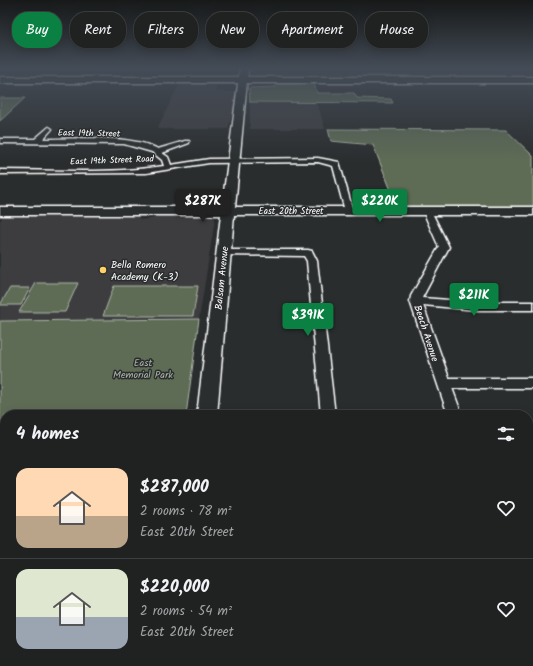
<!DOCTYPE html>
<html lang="en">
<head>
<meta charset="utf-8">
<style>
	:root { --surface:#202222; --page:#282a2a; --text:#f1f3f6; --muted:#a2a4a5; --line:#3d3f40; --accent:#0b8043 }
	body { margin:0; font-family:Kalam,sans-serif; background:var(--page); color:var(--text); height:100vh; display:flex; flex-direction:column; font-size:15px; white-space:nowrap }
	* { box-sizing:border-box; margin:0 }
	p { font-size:13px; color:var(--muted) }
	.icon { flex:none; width:22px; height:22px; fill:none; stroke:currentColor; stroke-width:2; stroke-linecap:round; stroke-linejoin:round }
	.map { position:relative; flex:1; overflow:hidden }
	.sheet { position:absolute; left:0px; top:410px; width:533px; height:256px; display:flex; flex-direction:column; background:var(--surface); border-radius:16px 16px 0 0; box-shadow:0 2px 10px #0003,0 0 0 1px var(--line) }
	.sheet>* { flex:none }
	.guide { position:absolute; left:12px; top:12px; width:509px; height:36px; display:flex; gap:8px }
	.price { position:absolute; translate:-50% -34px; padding:0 9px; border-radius:4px; background:var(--accent); color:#fff; font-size:13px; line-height:26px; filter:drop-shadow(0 1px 2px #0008) }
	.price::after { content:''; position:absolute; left:50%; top:24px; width:12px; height:9px; margin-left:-6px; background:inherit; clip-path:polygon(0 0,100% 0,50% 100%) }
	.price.current { background:#222; color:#fff }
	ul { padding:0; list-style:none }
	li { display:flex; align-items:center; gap:12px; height:100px; padding:0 16px }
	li+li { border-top:1px solid var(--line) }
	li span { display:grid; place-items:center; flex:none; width:112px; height:80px; border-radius:12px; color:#555 }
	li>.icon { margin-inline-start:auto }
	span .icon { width:48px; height:48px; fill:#fffc; stroke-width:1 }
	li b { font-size:17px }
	h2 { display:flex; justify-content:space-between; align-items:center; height:48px; padding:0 16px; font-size:17px }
	.tag { padding:0 14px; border-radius:16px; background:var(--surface); box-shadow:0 2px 10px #0003,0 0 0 1px var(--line); font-size:14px; line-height:36px }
	.tag.current { background:var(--accent); color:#fff }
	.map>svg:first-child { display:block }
	.built { fill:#3e3c41 }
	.green { fill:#5e6c54; stroke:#aeb6aa }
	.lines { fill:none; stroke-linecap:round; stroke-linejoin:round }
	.street-casing { stroke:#fff; stroke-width:3 }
	.secondary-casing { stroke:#fff; stroke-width:3 }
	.primary-casing { stroke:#fff; stroke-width:3 }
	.street { fill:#2a2d2e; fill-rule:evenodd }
	.secondary { fill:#2a2d2e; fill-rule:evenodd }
	.primary { fill:#2a2d2e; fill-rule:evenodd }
	.poi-dot { fill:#ffd166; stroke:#2a2d2e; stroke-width:1.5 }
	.labels { text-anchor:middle; stroke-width:3; stroke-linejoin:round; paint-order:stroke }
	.far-street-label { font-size:9px; fill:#fff; stroke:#2a2d2e }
	.poi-label { font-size:10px; fill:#fff; stroke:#2a2d2e; text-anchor:start }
	.street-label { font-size:10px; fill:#fff; stroke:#2a2d2e }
	.park-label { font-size:10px; fill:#aeb6aa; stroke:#2a2d2e }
</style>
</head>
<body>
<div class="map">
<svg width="533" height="666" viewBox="0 0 533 666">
	<rect width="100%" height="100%" fill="#2a2d2e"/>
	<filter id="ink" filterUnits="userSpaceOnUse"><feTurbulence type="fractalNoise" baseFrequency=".025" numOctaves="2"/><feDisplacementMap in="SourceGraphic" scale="8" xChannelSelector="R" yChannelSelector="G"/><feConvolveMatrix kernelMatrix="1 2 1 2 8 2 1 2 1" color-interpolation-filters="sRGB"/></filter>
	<g filter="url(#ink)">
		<!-- built -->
		<g class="built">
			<polygon points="250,69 526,69 533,75 533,78 248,78"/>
			<polygon points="180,82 218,82 215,92 238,92 228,129 157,129"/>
			<polygon points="250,102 317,102 325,129 250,129"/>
			<polygon points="4,215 39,215 41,217 136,217 139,218 140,220 150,219 162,215 213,216 215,219 199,319 0,321 0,221"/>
		</g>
		<!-- green -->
		<g class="green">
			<polygon points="276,81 313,81 317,93 354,93 357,98 391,99 393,103 250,102 249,88 276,87"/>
			<polygon points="0,98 25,98 0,121"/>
			<polygon points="328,129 506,130 533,156 533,208 398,208 373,145 331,141"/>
			<polygon points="36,283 78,283 65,312 19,312"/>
			<polygon points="114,286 198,286 193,316 103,316"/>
			<polygon points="10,288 30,288 21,305 0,305"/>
			<polygon points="199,319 186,415 5,415 5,661 153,661 152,666 0,666 0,321"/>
		</g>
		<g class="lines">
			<defs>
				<g id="street">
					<path d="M49,127L52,129L43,139C74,139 131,134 158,149L185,141H189V143L162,153L168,157L171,165L209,159L318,158L339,162L353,211L349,214L345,211L333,166L318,162L209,163L146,173L0,174V170C53,170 112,174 164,166L162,160L152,152L124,144L0,143V139H35Z"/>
					<polygon points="427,208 431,211 449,247 422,298 476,302 533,302 533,310 476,310 423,305 449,378 533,378 533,388 452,388 462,415 448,415 410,301 411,296 439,247 423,211"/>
					<polygon points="223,250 308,250 312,251 317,261 335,415 321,415 307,261 304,256 219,255 218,253"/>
					<rect x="528" y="488" width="5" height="14"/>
					<polygon points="528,610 533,612 533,645 528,643"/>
					<rect x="345" y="661" width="20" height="5"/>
				</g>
				<g id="secondary">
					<polygon points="240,69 248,69 235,207 533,207 533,215 234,215 217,415 197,415 221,215 0,215 0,207 222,207"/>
					<rect x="167" y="661" width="30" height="5"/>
				</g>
				<rect id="primary" x="0" y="77" width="533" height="6"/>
			</defs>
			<!-- street casing -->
			<use href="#street" class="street-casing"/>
			<!-- secondary casing -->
			<use href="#secondary" class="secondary-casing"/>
			<!-- primary casing -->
			<use href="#primary" class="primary-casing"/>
			<!-- street -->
			<use href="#street" class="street"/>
			<!-- secondary -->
			<use href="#secondary" class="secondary"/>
			<!-- primary -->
			<use href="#primary" class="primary"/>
		</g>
	</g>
	<!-- sky -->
	<linearGradient id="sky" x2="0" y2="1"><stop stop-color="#171919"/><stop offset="0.42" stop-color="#444c57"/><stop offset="1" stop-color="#444c57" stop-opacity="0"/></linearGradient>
	<rect width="533" height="163" fill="url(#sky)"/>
	<!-- markers -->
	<circle class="poi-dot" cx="103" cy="270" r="4"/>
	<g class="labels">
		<!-- far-street labels -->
		<g class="far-street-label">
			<text transform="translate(89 133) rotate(1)" y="3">East 19th Street</text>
			<text transform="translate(112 160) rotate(-2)" y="3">East 19th Street Road</text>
			<text x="291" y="214">East 20th Street</text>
		</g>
		<!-- poi labels -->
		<g class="poi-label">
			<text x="111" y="268">Bella Romero<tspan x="111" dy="12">Academy (K-3)</tspan></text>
		</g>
		<!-- street labels -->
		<g class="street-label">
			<text transform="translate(221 278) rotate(-84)" y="4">Balsam Avenue</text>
			<text transform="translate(427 333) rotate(72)" y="4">Beach Avenue</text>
		</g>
		<!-- park labels -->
		<g class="park-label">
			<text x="143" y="366">East<tspan x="143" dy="12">Memorial Park</tspan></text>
		</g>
	</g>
</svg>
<b class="price current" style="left:203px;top:223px">$287K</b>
<b class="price" style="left:380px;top:223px">$220K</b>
<b class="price" style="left:474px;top:317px">$211K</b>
<b class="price" style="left:308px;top:337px">$391K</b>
<div class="guide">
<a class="tag current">Buy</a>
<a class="tag">Rent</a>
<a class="tag">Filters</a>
<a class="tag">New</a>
<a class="tag">Apartment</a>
<a class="tag">House</a>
</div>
<section class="sheet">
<h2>4 homes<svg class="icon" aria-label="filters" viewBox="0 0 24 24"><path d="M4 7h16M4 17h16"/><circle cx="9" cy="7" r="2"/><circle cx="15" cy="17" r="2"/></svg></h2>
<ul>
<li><span style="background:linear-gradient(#ffd9b3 60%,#b9a48a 0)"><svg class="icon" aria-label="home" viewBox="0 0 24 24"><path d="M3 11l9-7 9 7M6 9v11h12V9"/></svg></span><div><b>$287,000</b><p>2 rooms · 78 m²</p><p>East 20th Street</p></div><svg class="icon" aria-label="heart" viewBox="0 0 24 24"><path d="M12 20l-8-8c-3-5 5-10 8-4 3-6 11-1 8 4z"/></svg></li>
<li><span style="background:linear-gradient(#dfe7d0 60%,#9aa5b1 0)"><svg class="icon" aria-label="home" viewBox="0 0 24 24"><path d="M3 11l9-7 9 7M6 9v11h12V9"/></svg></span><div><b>$220,000</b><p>2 rooms · 54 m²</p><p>East 20th Street</p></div><svg class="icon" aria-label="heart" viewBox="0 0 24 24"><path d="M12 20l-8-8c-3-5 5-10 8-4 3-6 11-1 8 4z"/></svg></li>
</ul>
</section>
</div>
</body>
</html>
